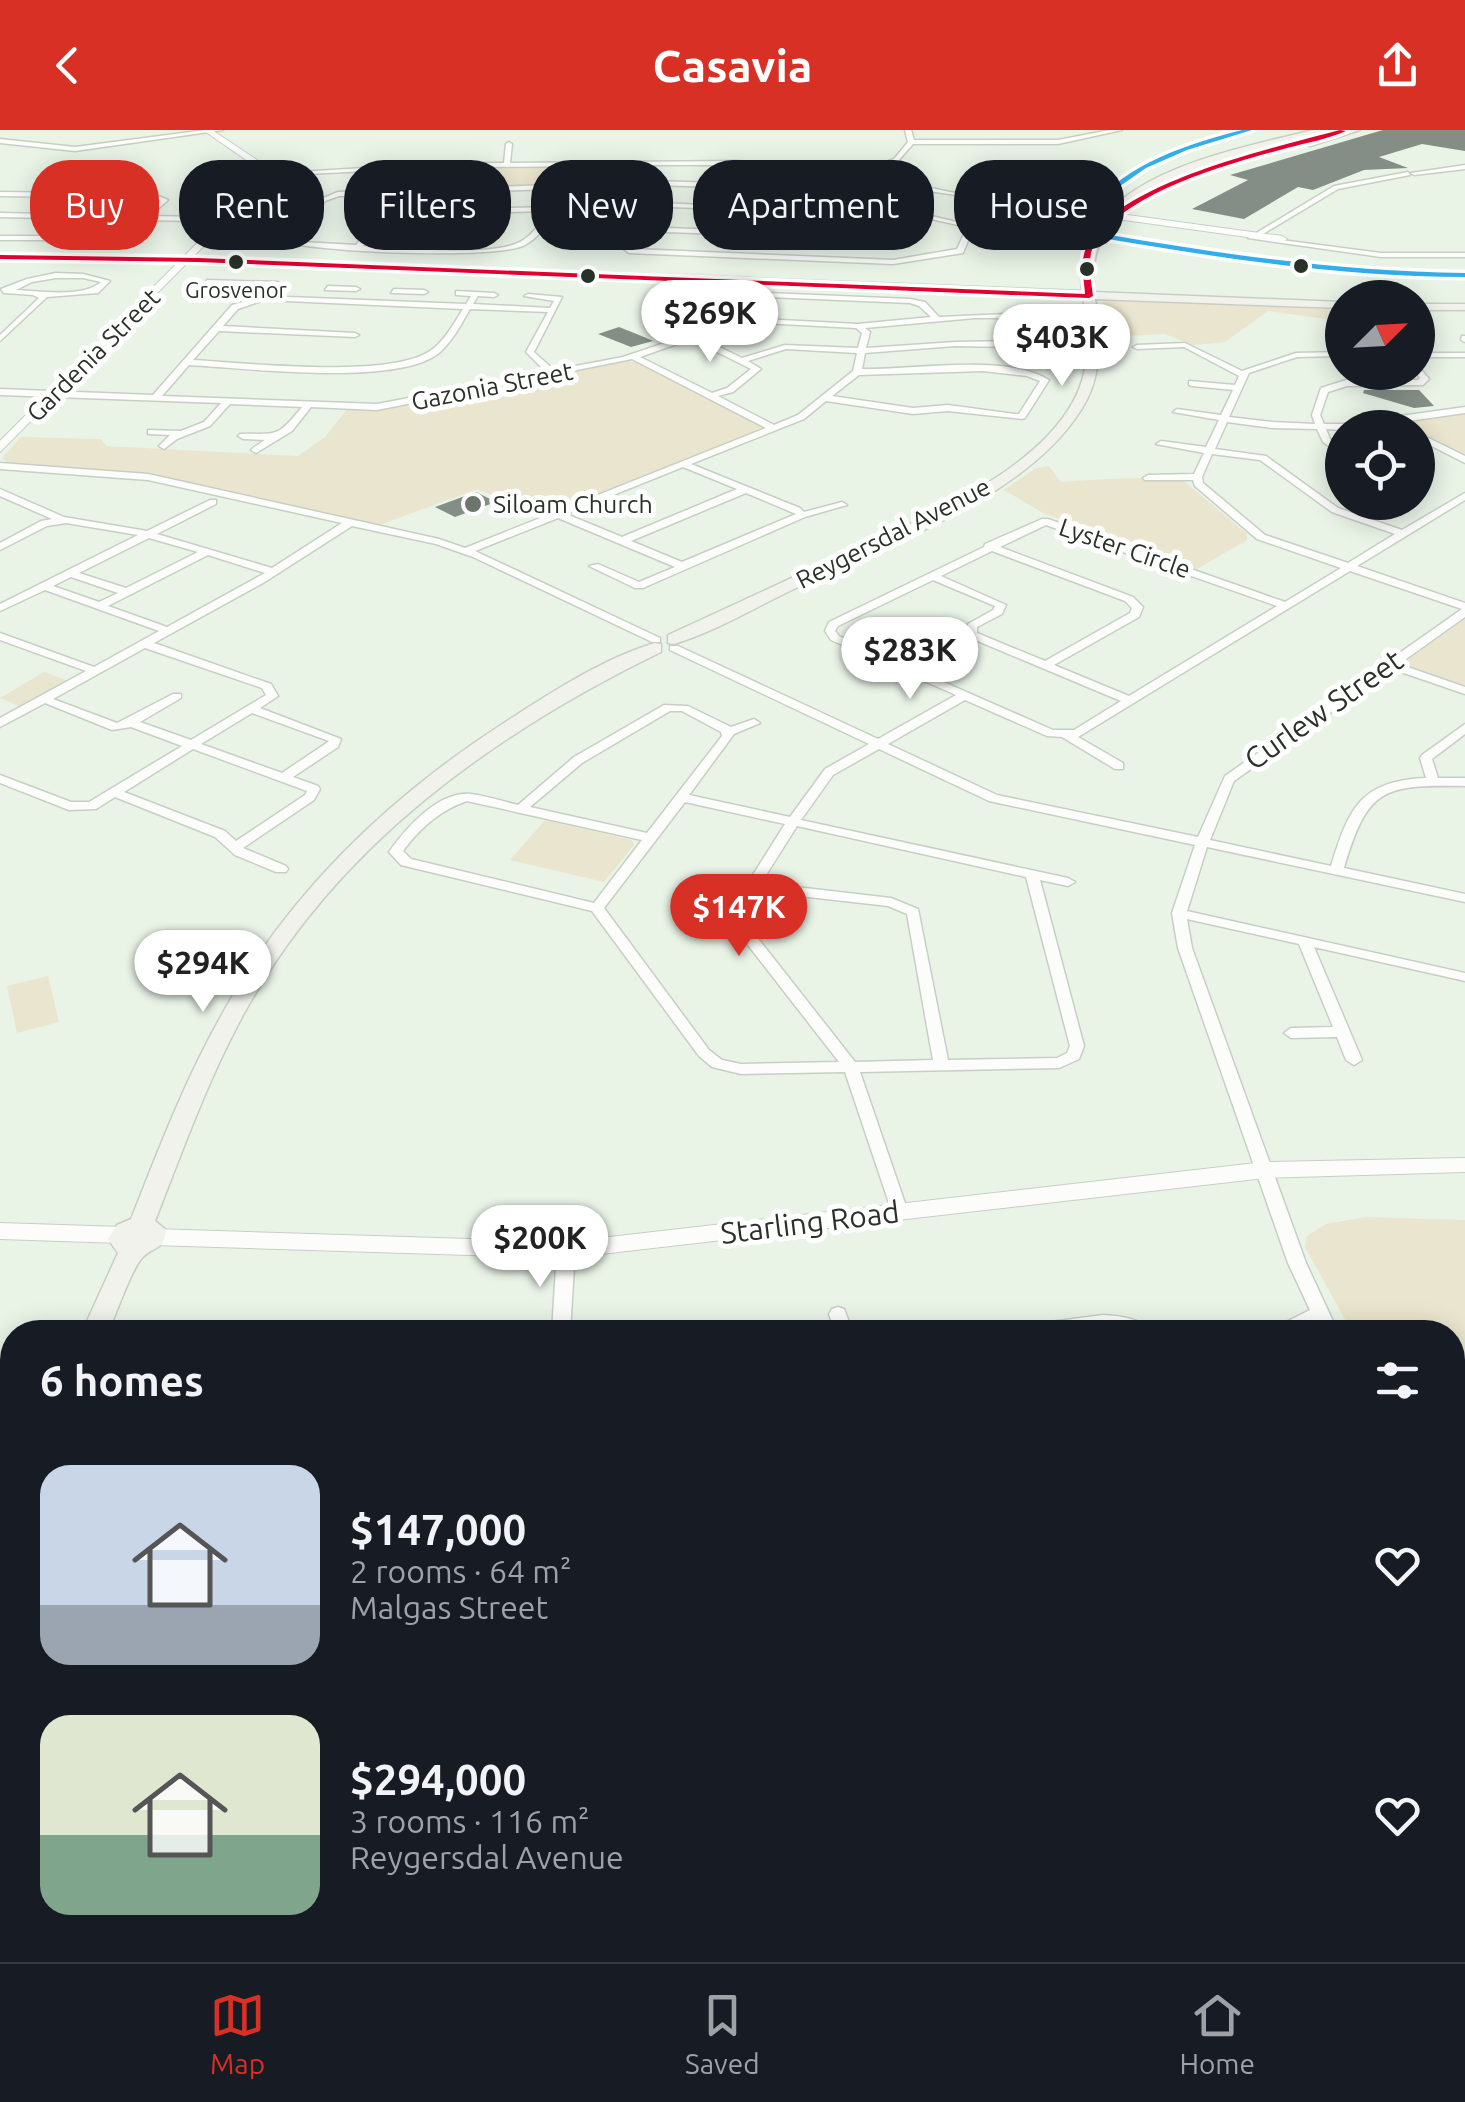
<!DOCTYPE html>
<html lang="en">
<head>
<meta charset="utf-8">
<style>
	:root { --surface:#171b24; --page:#242831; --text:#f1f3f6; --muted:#9ea1a6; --line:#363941; --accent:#d93025 }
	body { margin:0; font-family:Ubuntu,sans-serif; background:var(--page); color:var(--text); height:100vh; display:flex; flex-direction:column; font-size:38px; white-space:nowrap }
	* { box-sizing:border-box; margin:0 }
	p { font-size:32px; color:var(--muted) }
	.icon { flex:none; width:55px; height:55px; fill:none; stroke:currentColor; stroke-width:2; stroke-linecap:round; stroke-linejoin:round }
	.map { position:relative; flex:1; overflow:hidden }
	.side { position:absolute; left:0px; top:1190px; width:1465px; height:642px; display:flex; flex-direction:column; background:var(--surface); border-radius:40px 40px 0 0; box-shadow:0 5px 25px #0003 }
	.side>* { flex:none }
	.guide { position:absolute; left:30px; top:30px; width:1405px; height:90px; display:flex; gap:20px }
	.needle { width:65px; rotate:66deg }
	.controls { position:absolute; left:1325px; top:150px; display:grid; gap:20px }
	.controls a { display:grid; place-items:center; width:110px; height:110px; border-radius:50%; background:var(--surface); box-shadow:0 5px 25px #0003; font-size:50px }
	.price { position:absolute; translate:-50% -85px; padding:0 22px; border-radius:35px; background:#fff; color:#222; font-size:32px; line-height:65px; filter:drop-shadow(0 2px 5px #0008) }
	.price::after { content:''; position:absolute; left:50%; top:60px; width:30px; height:22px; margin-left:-15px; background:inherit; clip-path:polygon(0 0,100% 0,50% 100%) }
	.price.active { background:var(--accent); color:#fff }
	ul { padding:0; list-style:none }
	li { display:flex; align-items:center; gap:30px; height:250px; padding:0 40px }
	li span { display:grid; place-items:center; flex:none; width:280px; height:200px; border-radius:30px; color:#555 }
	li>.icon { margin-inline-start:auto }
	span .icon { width:120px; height:120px; fill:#fffc; stroke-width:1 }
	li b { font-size:42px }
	h2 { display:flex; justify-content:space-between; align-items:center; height:120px; padding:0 40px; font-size:42px }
	.tag { padding:0 35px; border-radius:40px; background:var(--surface); box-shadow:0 5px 25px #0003; font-size:35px; line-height:90px }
	.tag.active { background:var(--accent); color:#fff }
	header { display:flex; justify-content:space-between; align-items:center; height:130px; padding:0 40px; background:var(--accent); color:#fff; font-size:45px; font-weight:700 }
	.menu { display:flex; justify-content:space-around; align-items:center; height:140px; border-top:2px solid var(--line); background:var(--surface); font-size:28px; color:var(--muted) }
	.menu a { display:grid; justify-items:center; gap:5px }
	.menu .active { color:var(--accent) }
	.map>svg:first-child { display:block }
	.green { fill:#eae5ce }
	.building { fill:#848e87 }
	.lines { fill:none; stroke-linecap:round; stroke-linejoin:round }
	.minor-casing { stroke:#c7cfc5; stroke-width:3 }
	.tertiary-casing { stroke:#c7cfc5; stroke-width:2 }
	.secondary-casing { stroke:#c7cfc5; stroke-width:3 }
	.minor { fill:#fcfdfb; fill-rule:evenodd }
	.tertiary { fill:#fcfdfb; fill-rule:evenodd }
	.secondary { fill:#f1f2eb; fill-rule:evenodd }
	.bus-1-casing { stroke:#fff; stroke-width:7 }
	.bus-2-casing { stroke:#fff; stroke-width:7 }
	.bus-1 { fill:#e2002f; fill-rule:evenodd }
	.bus-2 { fill:#34aeeb; fill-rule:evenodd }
	.bus-dot { fill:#2a3129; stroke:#fff; stroke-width:4 }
	.poi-dot { fill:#6d756c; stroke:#fff; stroke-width:4 }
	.labels { text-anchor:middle; stroke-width:10; stroke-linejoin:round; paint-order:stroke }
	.far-bus-label { font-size:22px; fill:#2a3129; stroke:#fff }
	.far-street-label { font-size:25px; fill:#2a3129; stroke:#fff }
	.far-poi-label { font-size:25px; fill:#2a3129; stroke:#fff; text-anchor:start }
	.street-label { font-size:30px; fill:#2a3129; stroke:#fff }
</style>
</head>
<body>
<header><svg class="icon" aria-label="back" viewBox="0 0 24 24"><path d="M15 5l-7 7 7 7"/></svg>Casavia<svg class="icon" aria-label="share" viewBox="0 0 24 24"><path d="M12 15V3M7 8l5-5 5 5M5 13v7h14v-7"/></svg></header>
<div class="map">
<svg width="1465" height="1832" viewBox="0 0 1465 1832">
	<rect width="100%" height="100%" fill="#e9f4e7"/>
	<!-- green -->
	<g class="green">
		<polygon points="640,35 644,37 645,53 586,52 568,59 452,54 452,42 463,37"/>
		<polygon points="1112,170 1329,179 1333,190 1268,181 1225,212 1194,215 1165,204 1104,207 1100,189 1103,172"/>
		<polygon points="625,231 640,233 763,298 541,387 477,359 380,395 149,345 11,335 2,328 21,307 101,309 106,316 298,326 325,307 348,278 393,277"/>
		<polygon points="1458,282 1465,283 1465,324 1418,304 1418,298 1397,295"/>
		<path d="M1049,336L1061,352C1108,349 1134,346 1184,351L1247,404V410L1197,439L1043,383L1004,360L1036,338Z"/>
		<polygon points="1465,489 1465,558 1409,536 1409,529"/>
		<polygon points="44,542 66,550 19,576 0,568"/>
		<polygon points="545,690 632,710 634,715 604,752 510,730"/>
		<polygon points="48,846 59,892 17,903 7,856"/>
		<polygon points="1366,1087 1465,1090 1465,1402 1453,1380 1452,1202 1352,1202 1305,1117 1307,1106 1326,1094"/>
	</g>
	<!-- building -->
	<g class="building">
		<polygon points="1383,0 1465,0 1465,21 1422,14 1379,27 1408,38 1364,40 1313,60 1298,57 1244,89 1192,79 1248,50 1230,45"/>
		<polygon points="619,197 644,207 653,211 631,217 598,204"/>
		<polygon points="1364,260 1419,260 1434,276 1414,278 1363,263"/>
		<polygon points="476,362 496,372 455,387 435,377"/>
	</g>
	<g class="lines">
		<defs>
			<g id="minor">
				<polygon points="206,0 223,0 75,21 0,13 0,9 75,17"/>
				<path d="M905,0H911L914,10H1058L1110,0H1122L1058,14H913L898,31L864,44L950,62L1087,82L1084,84L922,60L884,75L974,96L963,123L893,134L629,123L621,117L645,53V36L448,37L268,46L265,44L448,33H504L506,14L509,12L512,14L510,33L737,31L829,37L857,43L894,29L908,12ZM651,35H737L829,41L914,59L876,73L794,55L651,51ZM651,55L794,59L870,76L839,88L825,100L815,103L636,97L643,76L755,80L758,78L644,72ZM877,77L967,97L957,119L893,130L634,119L629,116L634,101L816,107L829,102L843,90Z"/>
				<polygon points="1465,35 1465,39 1414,45 1411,43"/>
				<polygon points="1408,42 1410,45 1338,59 1258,107 1381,123 1465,123 1465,127 1381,127 1248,108 1334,56"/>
				<path d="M551,55L568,61C557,79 545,104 525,115C497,130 319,122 286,112L300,93L145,90L119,110H0V106H117L137,90L0,87V83L142,86L160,71L152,68L0,66V62L153,64L168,70L150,86L303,89L321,69L338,62ZM551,59L561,62L552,77L390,81L380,86L356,115L302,112L293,109L325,71L339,66ZM549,81C540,94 530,109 515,114C484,126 399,118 363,116L384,88L391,85Z"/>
				<path d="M56,143L83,144L110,151L98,163L47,167L0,211V205L39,168L33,165L4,163L1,159L27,149ZM56,148H83L101,152C83,168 39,161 16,160L32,152Z"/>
				<polygon points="207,150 278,152 282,154 278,156 204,154"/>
				<polygon points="328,156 356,157 360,159 356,161 325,160"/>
				<polygon points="394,159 424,160 428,162 424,164 391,163"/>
				<path d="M456,161L494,163L498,165L494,167L478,166L473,174L550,178L554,171L524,166L528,164L562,167L534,222L554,240L623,227L685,206L656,192L651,185C668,167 693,162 717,161L910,169L925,172L939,187L1007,184L1023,191V212L1018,216L1016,230L1009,228L1010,217L955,216L865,223L862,239C913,240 1006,223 1049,250L1025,288L1022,289L948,281L913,284L826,271L804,289L691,334L800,378L804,382L842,372L847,375L805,387L643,458H635L589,436L598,434L639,452L675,437L558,388L475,421L660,508V512H652L473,427L436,414L352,396L263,453L154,513L271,554L278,566L260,578L341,609L338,617L293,647L318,656L320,659L314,670L243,718L286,736L288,739L286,742H276L235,725L215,707L115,667L96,679L69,680L0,653V645L71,672H89L182,616L131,597L112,600L45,573L0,597V588L86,541L0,510V503L94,537L159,501L45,460L0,481V474L138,405L66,393L47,396L0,420V413L41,391L52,389L0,366V359L64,387L147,401L210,370H216V374L157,404L272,438L342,393L148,350L0,339V333L148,344L439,409L465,418L766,298L632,229L377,280L311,277L292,301L256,323L251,320L253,318L265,310L243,309L238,306L240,304C278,303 276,309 302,277L230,274L210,296L177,309L164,319L159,316L170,305L148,304V300L181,301L204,292L221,273L0,265V259L153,265L232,175L263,166L466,174L471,166L456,165ZM717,165L910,173L919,176L931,187L858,194L741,188L693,204L659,185C676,171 695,166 717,165ZM264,170L463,179C454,193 444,212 430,221C388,249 246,233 193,230L219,201L355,207L359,205L355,203L223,196L238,179ZM470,179L548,182L526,222L546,242L377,274L162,266L189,235C244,238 397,257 439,223C452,212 462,193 470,179ZM975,188H1006L1015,192V211L955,212L866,218L870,202L865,198ZM742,192L856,198L862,203L858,218L785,215L742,228L699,207ZM691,209L751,239L727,258L712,263L640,227ZM786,219L857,223L853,241L798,285L774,295L718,266L733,262L761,239L748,231ZM983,241L1027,246L1040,251L1019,284H1015L948,275L913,278L832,266L859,245ZM683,337L737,359L622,407L566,384ZM746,363L796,384L682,432L631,411ZM149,408L198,422L126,458L79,443ZM208,425L265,443L167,497L108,476ZM71,447L118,463L99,472L53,456ZM145,518L262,558L266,565L191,610L140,592L181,568V564H173L117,593L53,569ZM252,583L329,611L328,612L282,643L201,614ZM193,619L307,661L305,665L236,711L225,701L124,662Z"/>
				<polygon points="1462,206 1465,206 1465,212 1461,210"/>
				<path d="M1185,213L1242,241L1296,223L1342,222V226L1297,227L1249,243L1229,287L1272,292L1315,294L1312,285L1321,258L1346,250H1418L1420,248L1416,242L1418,236L1429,249L1423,255L1347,256L1328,262L1320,285L1324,294H1343L1465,277V283L1359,298H1342V300L1326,299L1330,309L1342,318V325L1323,312L1317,299L1272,298L1227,292L1215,319L1266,326L1338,378L1402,400L1465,363V370L1357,436L1465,473V487L1399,534L1465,557V564L1392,539L1234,651L1210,710L1331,736C1349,678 1360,651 1426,648L1420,628L1422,625L1465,594V604L1432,629L1438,648H1465V656C1383,655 1368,657 1344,738L1465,764V772L1207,717L1187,781L1465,843V851L1314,817L1362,930L1354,935L1346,930L1337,907L1291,908L1284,903L1291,898L1333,897L1299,814L1187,789L1192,818L1306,1133L1338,1202H1320L1316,1193L1297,1202H1273L1276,1197L1310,1180L1288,1133L1178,818L1172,783L1195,715L989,671L879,619L833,645L801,690L1068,748L1075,752L1068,756L1040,750L1084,916L1079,929L1059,938L860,942L908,1082L906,1086H894L892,1082L845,942L741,944L712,937L699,926L592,781L401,735L389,722C406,698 438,661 471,664C486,666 502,671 518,675L574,627L664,575L688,576L731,597L754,589L760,593L734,604L689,665L790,687L825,639L869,614L670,520V516H678L878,609L956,565L831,510L825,501L829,492L984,417L985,414L1042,389H1048L1285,472L1341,438L1257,409L1195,356L1193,350H1145L1143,348L1148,345L1194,344L1204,323L1156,314L1161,311L1206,317L1219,290L1173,282L1177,279L1221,285L1233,260L1192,256L1189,255V251L1235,255L1239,246L1184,217L1137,219L1133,217L1137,215ZM1212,324L1260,330L1332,382L1395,404L1348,433L1265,405L1203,353L1202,347ZM1046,395L1277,476L1129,566L1054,535L1139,487L1143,477L1133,467L1000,417ZM992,421L1125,471L1132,478L1130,483L1045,531L977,503V497L1002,484L1006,475L941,446ZM1350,441L1462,479L1225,646L1198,707L997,665L888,614L965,570L1047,606L1062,607L1115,639H1123V633L1078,607ZM933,450L995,476L993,480L968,494V507L1121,571L1074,600H1053L839,506L835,501L838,496ZM670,581H682L721,602L722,606L647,703L530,677L582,633ZM467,671L642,710L594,773L411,729L403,721C419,699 440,680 467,671ZM685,672L785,694L730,781L741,806L839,932L741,934L722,930L709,920L604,778ZM797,696L1026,747L1070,916L1067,923L1057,928L948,930L918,779L891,768L761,753ZM756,761L888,776L907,784L933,930L855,932L753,802L744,781Z"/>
				<rect x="1418" y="223" width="47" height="4"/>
				<polygon points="1418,303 1465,326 1465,333 1418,309"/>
				<polygon points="566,1114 572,1116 575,1120 570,1202 552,1202 557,1120 560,1116"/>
				<polygon points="838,1177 844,1179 853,1202 835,1202 829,1184 832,1179"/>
				<path d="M1103,1185C1120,1186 1141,1188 1152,1202C1135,1203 1120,1198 1102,1198C1074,1198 1047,1204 1019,1202L1022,1197L1028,1195Z"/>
				<polygon points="1452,1414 1459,1416 1465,1426 1465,1454 1458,1451 1452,1442"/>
				<polygon points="1465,1473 1465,1491 1452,1493 1452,1475"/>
				<polygon points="12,1549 12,1591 8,1603 0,1606 0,1563 4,1552"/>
				<polygon points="1452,1811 1463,1832 1439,1832 1434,1820 1452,1820"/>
				<polygon points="145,1820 169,1820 165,1832 141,1832"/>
				<path d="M431,1820H463C456,1832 438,1832 422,1832L426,1824Z"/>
				<polygon points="534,1820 558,1820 559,1832 535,1832"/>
				<polygon points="999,1820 1023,1820 1026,1832 1002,1832"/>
				<polygon points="1231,1820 1255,1820 1259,1832 1235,1832"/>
			</g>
			<g id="tertiary">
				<polygon points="203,0 212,0 269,38 271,48 0,322 0,311 263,47 262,41"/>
				<polygon points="1084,79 1282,106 1287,109 1282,112 1081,84"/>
				<polygon points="1465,1028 1465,1042 1265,1048 566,1128 154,1115 146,1113 143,1107 146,1101 154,1099 566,1112 1265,1032"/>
				<polygon points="0,1093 122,1097 130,1099 133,1105 130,1111 122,1113 0,1109"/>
			</g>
			<g id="secondary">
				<path d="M1313,0H1329C1309,10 1284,13 1262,19C1190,38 1082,67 1094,162L1342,172V178L1095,169C1101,207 1103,246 1081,280C1025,369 884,416 792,460C754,478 714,502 674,514L668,513V505C723,480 779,454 834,428C910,393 1030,349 1073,272C1091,240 1089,203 1083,168L198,133L0,130V124L198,127L1082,161C1069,46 1231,21 1313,0Z"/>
				<polygon points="1345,0 1360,0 1310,16 1305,13"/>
				<rect x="1418" y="174" width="47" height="6"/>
				<path d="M655,513L661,514V522C491,605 334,717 242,887C207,952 182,1022 155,1091L166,1100C164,1121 153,1116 142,1128C132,1138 115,1187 108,1202H82L118,1123L108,1109L117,1095L131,1089C158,1021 184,952 220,888C287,764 390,666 507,591C552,562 604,528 655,513Z"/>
				<polygon points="12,1392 12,1440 0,1448 0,1399"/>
			</g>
		</defs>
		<!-- minor casing -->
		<use href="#minor" class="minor-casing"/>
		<!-- tertiary casing -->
		<use href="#tertiary" class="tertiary-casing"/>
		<!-- secondary casing -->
		<use href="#secondary" class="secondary-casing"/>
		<!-- minor -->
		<use href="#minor" class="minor"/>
		<!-- tertiary -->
		<use href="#tertiary" class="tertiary"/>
		<!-- secondary -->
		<use href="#secondary" class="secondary"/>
		<defs>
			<path id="bus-1" d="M1340,0L1346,1C1328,9 1306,13 1287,18C1232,33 1126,61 1095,113C1086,128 1091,149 1093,166L1089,168L198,132L0,129V125L198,128L1085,164C1084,149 1080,132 1086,118C1110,53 1278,17 1340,0Z"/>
			<path id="bus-2" d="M1242,0H1252L1187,20L1146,38L1110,63L1096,78L1098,97L1110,105C1228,125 1345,142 1465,143V147C1344,147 1227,129 1108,109L1092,98L1090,78C1130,32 1185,15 1242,0Z"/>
		</defs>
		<!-- bus-1 casing -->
		<use href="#bus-1" class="bus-1-casing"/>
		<!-- bus-2 casing -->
		<use href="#bus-2" class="bus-2-casing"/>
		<!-- bus-1 -->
		<use href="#bus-1" class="bus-1"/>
		<!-- bus-2 -->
		<use href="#bus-2" class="bus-2"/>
	</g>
	<!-- markers -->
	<g class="bus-dot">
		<circle cx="236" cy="132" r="9"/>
		<circle cx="1301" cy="136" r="9"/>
		<circle cx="1087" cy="139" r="9"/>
		<circle cx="588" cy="146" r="9"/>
	</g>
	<circle class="poi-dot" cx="473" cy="374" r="10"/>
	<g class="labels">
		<!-- far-bus labels -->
		<g class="far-bus-label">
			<text x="236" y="168">Grosvenor</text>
		</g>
		<!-- far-street labels -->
		<g class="far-street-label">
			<text transform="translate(93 225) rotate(-45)" y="9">Gardenia Street</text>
			<text transform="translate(492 256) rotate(-11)" y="9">Gazonia Street</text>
			<text transform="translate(893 403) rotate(-27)" y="9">Reygersdal Avenue</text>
			<text transform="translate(1125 418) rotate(19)" y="9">Lyster Circle</text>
		</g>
		<!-- far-poi labels -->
		<g class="far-poi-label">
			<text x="493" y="383">Siloam Church</text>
		</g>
		<!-- street labels -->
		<g class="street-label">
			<text transform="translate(1324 580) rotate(-35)" y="10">Curlew Street</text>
			<text transform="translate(810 1093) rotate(-7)" y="10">Starling Road</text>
		</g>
	</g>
</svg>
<div class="controls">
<a><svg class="needle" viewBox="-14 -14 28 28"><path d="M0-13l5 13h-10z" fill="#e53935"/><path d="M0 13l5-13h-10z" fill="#9ea1a6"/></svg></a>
<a><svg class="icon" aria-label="locate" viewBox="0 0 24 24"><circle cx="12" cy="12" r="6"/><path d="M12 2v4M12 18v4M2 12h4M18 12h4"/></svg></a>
</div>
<b class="price" style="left:710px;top:235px">$269K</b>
<b class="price" style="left:1062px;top:259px">$403K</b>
<b class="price" style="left:910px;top:572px">$283K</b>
<b class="price active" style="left:739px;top:829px">$147K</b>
<b class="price" style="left:203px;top:885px">$294K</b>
<b class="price" style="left:540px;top:1160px">$200K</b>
<div class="guide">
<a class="tag active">Buy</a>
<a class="tag">Rent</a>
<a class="tag">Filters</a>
<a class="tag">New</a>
<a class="tag">Apartment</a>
<a class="tag">House</a>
</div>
<section class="side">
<h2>6 homes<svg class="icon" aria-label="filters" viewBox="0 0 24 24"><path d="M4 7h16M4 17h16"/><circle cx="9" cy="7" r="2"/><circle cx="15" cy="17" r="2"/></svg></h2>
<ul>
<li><span style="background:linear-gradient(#c9d6e8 70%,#9aa5b1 0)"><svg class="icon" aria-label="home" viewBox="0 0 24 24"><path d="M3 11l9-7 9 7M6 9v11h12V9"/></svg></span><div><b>$147,000</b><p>2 rooms · 64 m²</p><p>Malgas Street</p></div><svg class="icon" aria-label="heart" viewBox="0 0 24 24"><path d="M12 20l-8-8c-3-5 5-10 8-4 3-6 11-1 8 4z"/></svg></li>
<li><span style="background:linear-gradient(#dfe7d0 60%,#7fa58c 0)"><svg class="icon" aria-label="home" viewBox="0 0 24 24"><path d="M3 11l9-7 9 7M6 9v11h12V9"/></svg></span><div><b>$294,000</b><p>3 rooms · 116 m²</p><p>Reygersdal Avenue</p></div><svg class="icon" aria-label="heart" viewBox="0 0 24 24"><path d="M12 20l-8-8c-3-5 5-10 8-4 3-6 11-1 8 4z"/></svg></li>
</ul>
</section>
</div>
<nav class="menu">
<a class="active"><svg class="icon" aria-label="map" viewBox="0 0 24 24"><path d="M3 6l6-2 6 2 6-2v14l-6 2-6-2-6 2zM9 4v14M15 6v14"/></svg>Map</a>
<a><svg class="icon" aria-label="saved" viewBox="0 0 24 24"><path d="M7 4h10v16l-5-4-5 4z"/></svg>Saved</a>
<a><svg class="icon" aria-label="home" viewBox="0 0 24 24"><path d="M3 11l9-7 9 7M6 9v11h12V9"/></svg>Home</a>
</nav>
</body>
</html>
